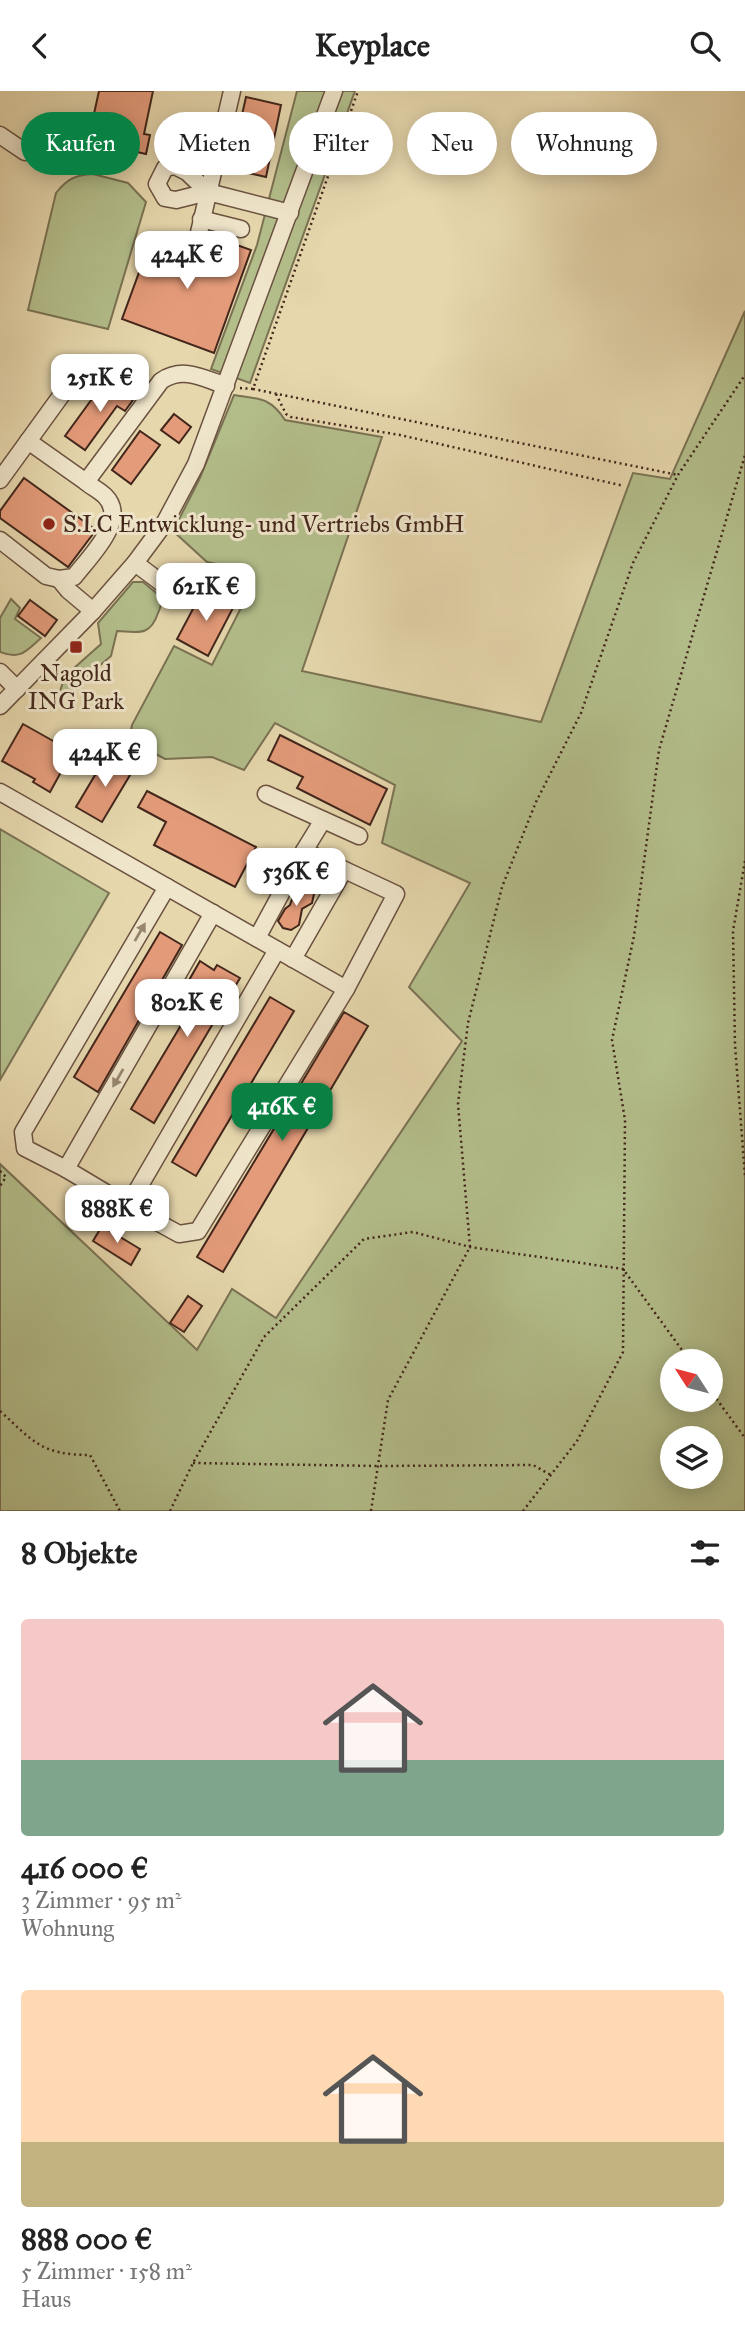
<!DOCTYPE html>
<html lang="de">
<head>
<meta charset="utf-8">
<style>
	:root { --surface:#fff; --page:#f2f2f2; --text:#222; --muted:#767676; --accent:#0b8043 }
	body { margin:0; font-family:"IM FELL Great Primer",serif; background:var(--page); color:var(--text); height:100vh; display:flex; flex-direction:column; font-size:26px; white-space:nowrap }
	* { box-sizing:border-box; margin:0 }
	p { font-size:23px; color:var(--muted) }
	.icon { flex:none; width:38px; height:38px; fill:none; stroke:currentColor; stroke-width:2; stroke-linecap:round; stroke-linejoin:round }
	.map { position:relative; height:1420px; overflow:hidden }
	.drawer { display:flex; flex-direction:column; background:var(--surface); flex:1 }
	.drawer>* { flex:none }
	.top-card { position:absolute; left:21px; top:21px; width:704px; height:63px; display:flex; gap:14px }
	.needle { width:46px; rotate:306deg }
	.controls { position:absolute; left:660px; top:1258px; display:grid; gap:14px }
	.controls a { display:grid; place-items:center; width:63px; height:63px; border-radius:50%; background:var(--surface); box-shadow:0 4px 18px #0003; font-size:35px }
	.price { position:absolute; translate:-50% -60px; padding:0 16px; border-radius:14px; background:#fff; color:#222; font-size:23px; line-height:46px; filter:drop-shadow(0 2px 4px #0008) }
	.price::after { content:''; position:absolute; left:50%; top:42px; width:21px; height:16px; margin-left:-10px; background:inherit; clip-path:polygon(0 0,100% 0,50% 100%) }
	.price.selected { background:var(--accent); color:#fff }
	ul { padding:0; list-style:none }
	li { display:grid; align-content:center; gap:14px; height:371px; padding:0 21px }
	li span { display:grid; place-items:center; height:217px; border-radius:7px; color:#555 }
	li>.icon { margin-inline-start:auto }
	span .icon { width:126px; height:126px; fill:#fffc; stroke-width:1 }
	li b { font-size:30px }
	h2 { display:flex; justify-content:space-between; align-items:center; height:84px; padding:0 21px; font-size:30px }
	.chip { padding:0 24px; border-radius:32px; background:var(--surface); box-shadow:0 4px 18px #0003; font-size:24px; line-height:63px }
	.chip.selected { background:var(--accent); color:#fff }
	header { display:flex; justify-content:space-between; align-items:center; height:91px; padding:0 21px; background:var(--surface); font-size:32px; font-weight:700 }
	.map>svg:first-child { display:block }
	.green { fill:#b3be8b; stroke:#7a7253; stroke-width:2; fill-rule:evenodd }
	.building { fill:#e49b7a; stroke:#42261b; stroke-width:2 }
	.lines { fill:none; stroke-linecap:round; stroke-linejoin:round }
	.minor-casing { stroke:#6b5240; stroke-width:19 }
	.path { stroke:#42261b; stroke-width:2.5; stroke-dasharray:2 3.5; stroke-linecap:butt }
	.minor { stroke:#efe5ca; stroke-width:16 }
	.oneway { fill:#988672 }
	.poi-dot { fill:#8f2418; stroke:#efe5ca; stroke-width:2.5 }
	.labels { text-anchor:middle; stroke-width:6; stroke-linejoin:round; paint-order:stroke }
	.poi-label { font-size:24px; fill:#42261b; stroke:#efe5ca; text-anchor:start }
</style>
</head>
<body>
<header><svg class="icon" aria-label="back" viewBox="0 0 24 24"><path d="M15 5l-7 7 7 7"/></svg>Keyplace<svg class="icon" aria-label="search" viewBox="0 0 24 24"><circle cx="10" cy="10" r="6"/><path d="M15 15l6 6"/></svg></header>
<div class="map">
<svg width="745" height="1420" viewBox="0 0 745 1420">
	<rect width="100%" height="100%" fill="#e6d7ad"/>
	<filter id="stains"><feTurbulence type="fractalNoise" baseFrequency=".00286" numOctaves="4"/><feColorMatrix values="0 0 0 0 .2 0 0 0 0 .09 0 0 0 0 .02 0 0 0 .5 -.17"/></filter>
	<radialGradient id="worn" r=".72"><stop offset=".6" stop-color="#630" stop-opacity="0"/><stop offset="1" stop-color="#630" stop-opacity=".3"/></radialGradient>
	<!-- green -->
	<g class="green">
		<polygon points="297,0 355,0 250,292 211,278 257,154"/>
		<path d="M93,83L128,92L146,111L108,238L28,219L56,102C67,88 75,84 93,83Z"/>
		<path d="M745,220V1420H0V1073L197,1259L232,1198L276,1227L462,950L409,896L470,792L382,752L395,694L275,632L244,679L212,666L165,668L129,649L132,634L174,555L212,574L247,505L240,478L207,471L173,440L199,389L234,304C259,308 270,306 285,329L382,346L302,580L541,631L633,382L670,388ZM672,1270H710V1309H672ZM672,1348H710V1386H672Z"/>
		<path d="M133,491H143L161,506C162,512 161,516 158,522C150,546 138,541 117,540L111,565L71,599L59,603L65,585L101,553L98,532Z"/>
		<path d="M11,508L20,517L15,528L41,547C26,560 21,569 0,561V527Z"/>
		<polygon points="0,738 109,802 0,989"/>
	</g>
	<!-- building -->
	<g class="building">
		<polygon points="99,0 153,0 144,43 150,44 146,63 88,50"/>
		<polygon points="246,6 281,14 266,86 230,78"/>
		<polygon points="209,144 251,159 214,262 122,228 152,146 184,158 186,170 196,173 204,166"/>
		<polygon points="120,288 138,302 125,320 117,315 85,359 65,345 97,301 106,307"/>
		<polygon points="174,323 191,336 179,352 161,339"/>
		<polygon points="140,340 160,354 131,393 112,379"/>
		<polygon points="24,387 96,439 68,476 0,427 0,420"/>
		<polygon points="203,499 234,515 208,565 177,548"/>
		<polygon points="30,509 57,529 45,545 18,525"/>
		<polygon points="23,633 55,651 60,643 77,652 50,701 33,691 35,688 2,670"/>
		<polygon points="280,644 387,698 370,734 297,697 303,686 268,669"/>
		<polygon points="107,664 133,679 102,731 76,716"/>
		<polygon points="147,700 256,756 235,796 154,754 166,731 138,716"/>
		<polygon points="301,794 309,796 314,803 312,812 302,818 299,834 291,839 283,837 278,830 285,818 290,814 296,797"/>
		<polygon points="160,841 182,854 98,1001 74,986"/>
		<polygon points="200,870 214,879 217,874 240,887 154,1032 131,1018 202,899 188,891"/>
		<polygon points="270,906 294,920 196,1085 172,1071"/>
		<polygon points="344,921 368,935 223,1181 197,1166"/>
		<polygon points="102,1135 140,1158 131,1174 93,1150"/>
		<polygon points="188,1205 202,1215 184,1241 170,1232"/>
	</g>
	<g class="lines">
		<defs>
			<g id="minor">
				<polyline points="0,44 25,61"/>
				<polygon points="175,75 187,81 208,101 176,109 165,107 157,93 165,77"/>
				<polyline points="208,101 290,122"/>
				<polyline points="201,128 241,138"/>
				<polyline points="194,163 232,0"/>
				<polyline points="28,350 86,391"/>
				<polyline points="0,389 76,284"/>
				<path d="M0,449L46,485L59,488L74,486C89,466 129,429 105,405C100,400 92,396 86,391L161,290C183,275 203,287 226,295"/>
				<polyline points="135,472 183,508"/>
				<polyline points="59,488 68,499 93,520"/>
				<polyline points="0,581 17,598"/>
				<polyline points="0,615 93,520 135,472 164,433 196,373 334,0"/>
				<polyline points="0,701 346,898"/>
				<polyline points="266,703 359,745"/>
				<polyline points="304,760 323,729"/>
				<polyline points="167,796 23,1041 25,1057 66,1078 213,822"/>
				<polyline points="293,868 344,779"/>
				<polyline points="66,1078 128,1115 277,859"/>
				<polyline points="128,1115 179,1143 198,1140 346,898 396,803 304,760 257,847"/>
			</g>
		</defs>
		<!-- minor casing -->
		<use href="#minor" class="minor-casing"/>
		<!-- path -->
		<g class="path">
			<polyline points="240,297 253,298 358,0"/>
			<polyline points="253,298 678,384"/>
			<polyline points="276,303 286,323 291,326 400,344 624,395"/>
			<polyline points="745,770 733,840 735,954 745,1085"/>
			<polyline points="0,1080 6,1086 0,1095"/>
			<polyline points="710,1299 745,1347"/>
			<path d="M0,1320C33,1350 41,1364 90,1364L120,1420"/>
			<polyline points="193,1372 378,1375 533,1374 551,1384"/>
			<polyline points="170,1420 193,1372 264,1246 364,1148 413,1141 470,1156 623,1178 690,1270"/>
			<polyline points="371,1420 388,1309 470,1156 458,1013 468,932 502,796 536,711 581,622 633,472 678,384 745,284"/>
			<polyline points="523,1420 577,1350 623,1261 625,1029 612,949 634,845 659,659 745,364"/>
		</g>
		<!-- minor -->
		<use href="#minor" class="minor"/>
	</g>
	<!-- one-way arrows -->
	<defs><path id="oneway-solid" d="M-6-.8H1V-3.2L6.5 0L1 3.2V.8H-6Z" transform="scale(1.75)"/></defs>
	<g class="oneway">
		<use href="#oneway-solid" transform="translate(140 841) rotate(-60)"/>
		<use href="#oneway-solid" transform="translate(118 987) rotate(120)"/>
	</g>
	<!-- markers -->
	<g class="poi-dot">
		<circle cx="49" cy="433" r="7"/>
		<rect x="69" y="549" width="14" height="14" rx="3.5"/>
	</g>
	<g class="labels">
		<!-- poi labels -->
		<g class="poi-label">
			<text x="63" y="441">S.I.C Entwicklung- und Vertriebs GmbH</text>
			<text x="76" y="590" text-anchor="middle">Nagold<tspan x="76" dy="28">ING Park</tspan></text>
		</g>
	</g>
	<rect width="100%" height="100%" filter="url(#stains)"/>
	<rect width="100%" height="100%" fill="url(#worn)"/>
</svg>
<div class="controls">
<a><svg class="needle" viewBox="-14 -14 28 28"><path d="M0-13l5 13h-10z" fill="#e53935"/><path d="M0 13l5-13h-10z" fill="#767676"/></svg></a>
<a><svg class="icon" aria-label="layers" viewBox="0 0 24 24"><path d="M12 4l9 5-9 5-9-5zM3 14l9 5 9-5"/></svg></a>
</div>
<b class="price" style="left:187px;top:200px">424K €</b>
<b class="price" style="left:100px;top:323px">251K €</b>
<b class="price" style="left:206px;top:532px">621K €</b>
<b class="price" style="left:105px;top:698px">424K €</b>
<b class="price" style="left:296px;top:817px">536K €</b>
<b class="price" style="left:187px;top:948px">802K €</b>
<b class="price selected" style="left:282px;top:1052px">416K €</b>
<b class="price" style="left:117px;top:1154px">888K €</b>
<div class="top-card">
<a class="chip selected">Kaufen</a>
<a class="chip">Mieten</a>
<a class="chip">Filter</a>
<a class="chip">Neu</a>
<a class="chip">Wohnung</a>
</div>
</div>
<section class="drawer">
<h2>8 Objekte<svg class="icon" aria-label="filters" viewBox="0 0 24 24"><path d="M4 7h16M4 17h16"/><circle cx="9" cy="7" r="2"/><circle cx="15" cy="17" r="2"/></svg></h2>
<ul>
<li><span style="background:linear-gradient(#f6c9c9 65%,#7fa58c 0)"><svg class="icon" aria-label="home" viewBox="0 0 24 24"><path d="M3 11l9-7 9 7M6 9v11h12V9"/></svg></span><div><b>416 000 €</b><p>3 Zimmer · 95 m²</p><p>Wohnung</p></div></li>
<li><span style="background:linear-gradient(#ffd9b3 70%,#c2b280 0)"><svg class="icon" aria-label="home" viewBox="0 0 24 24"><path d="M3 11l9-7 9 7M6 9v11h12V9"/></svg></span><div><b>888 000 €</b><p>5 Zimmer · 158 m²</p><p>Haus</p></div></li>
</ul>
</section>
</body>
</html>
